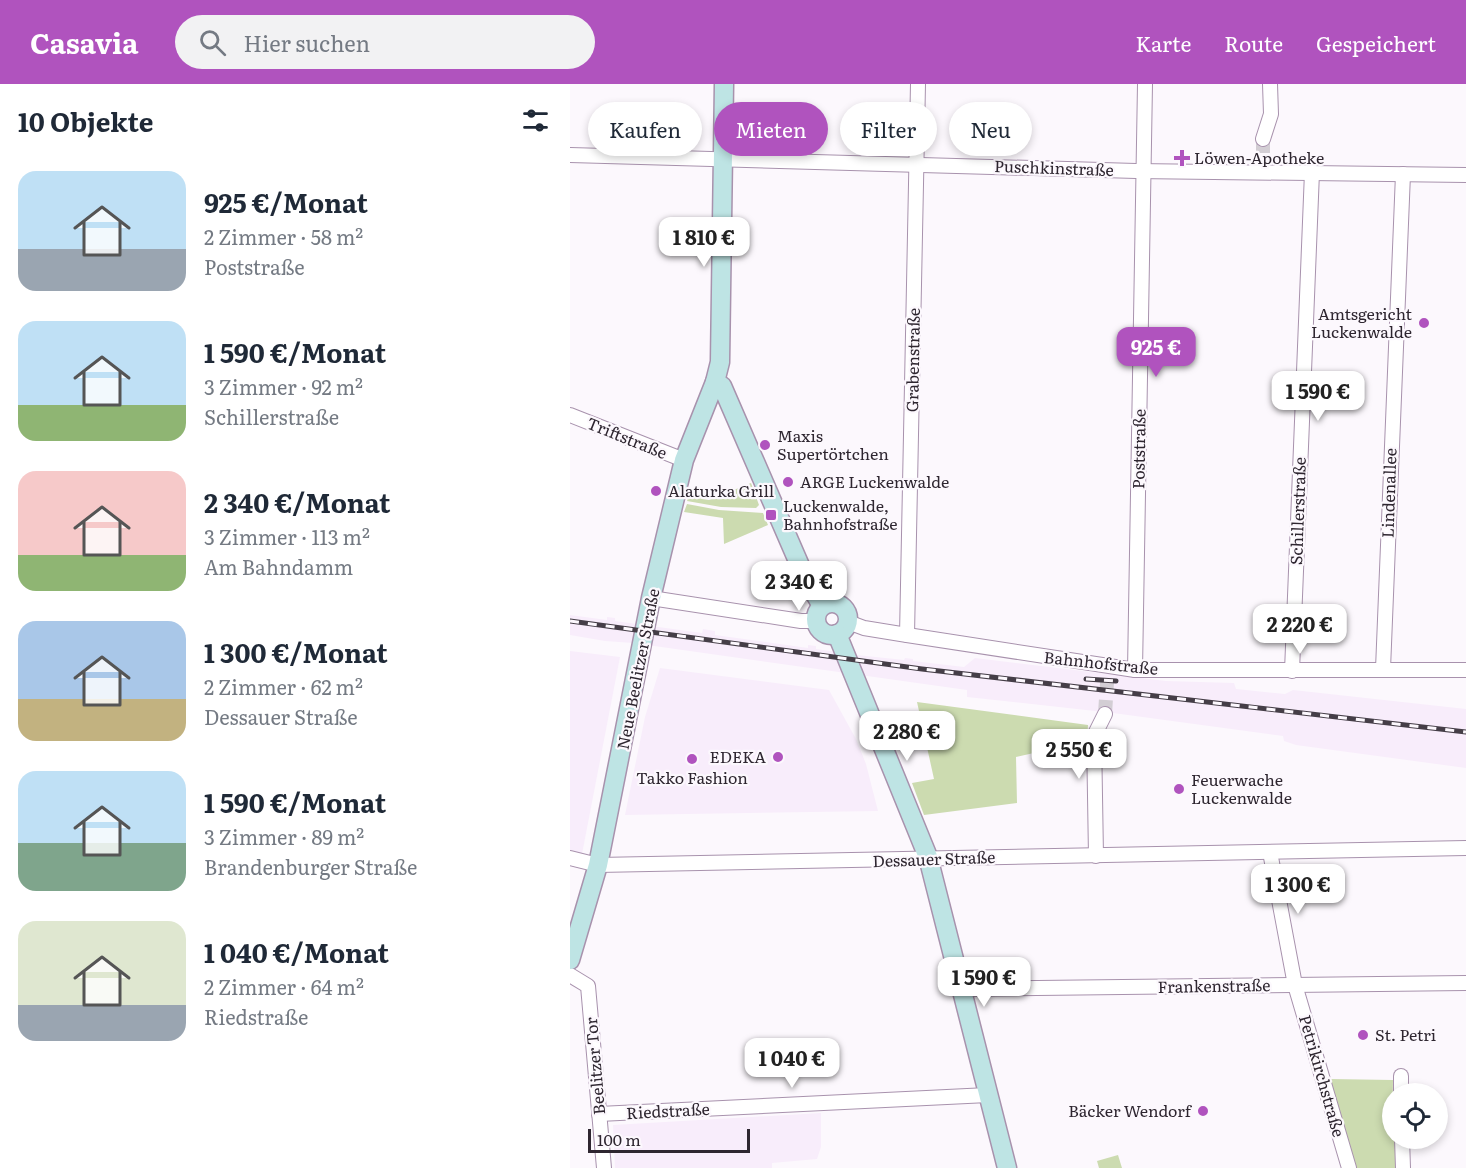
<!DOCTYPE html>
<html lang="de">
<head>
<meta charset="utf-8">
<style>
	:root { --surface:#fff; --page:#f2f2f3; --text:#1f2937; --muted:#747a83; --accent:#b053be }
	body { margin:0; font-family:Literata,serif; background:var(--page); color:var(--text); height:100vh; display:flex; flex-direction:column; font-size:22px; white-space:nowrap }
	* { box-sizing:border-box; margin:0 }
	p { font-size:20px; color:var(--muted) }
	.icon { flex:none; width:33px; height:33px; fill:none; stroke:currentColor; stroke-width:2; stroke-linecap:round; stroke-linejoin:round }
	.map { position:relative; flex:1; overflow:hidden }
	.panel { display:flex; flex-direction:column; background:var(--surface); width:570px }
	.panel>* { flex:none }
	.hud { position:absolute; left:18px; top:18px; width:570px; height:54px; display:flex; gap:12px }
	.tools { position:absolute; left:812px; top:999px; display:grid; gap:12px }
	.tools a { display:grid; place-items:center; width:66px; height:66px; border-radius:50%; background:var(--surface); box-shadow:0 3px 9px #0003; font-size:30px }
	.scale { position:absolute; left:18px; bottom:15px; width:162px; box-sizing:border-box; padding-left:6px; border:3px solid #2e2630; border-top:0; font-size:16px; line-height:21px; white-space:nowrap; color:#2e2630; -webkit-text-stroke:4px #fcf8fd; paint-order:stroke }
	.price { position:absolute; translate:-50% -51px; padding:0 14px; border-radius:12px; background:#fff; color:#222; font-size:20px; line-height:39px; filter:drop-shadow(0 2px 3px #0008) }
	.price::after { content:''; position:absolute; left:50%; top:36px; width:18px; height:14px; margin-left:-9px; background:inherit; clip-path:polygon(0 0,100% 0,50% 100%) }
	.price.active { background:var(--accent); color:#fff }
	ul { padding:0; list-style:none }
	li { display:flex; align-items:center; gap:18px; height:150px; padding:0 18px }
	li span { display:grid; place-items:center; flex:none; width:168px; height:120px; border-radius:18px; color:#555 }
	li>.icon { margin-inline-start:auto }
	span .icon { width:72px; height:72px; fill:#fffc; stroke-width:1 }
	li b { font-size:26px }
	h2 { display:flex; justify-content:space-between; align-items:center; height:72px; padding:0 18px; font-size:26px }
	.chip { padding:0 21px; border-radius:27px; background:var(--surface); box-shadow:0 3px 9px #0003; font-size:21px; line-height:54px }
	.chip.active { background:var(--accent); color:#fff }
	header { display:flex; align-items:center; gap:36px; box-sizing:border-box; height:84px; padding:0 30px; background:var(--accent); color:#fff }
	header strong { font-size:28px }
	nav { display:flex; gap:33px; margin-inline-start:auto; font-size:21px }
	.search { width:420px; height:54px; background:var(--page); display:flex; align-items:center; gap:15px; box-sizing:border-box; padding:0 21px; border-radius:33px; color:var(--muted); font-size:22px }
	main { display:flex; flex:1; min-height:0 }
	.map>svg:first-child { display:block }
	.built { fill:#f8edfb }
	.green { fill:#ccdbb0 }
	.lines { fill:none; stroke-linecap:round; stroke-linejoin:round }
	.street-tunnel { stroke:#d3ced4; stroke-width:14; stroke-dasharray:14 7; stroke-linecap:butt }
	.street-casing { stroke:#a892ad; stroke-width:16 }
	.secondary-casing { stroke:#a892ad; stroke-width:21 }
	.street { stroke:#fff; stroke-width:14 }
	.secondary { stroke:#bee4e4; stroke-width:18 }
	.rail-casing { stroke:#453e47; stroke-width:5 }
	.rail { stroke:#fcf8fd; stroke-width:3; stroke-dasharray:9; stroke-linecap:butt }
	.poi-dot { fill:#b053be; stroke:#fcf8fd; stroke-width:2 }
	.labels { text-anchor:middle; stroke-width:4.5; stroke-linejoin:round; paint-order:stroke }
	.poi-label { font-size:16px; fill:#2e2630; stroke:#fcf8fd; text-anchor:start }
	.street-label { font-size:16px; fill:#2e2630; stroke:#fcf8fd }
</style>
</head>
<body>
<header>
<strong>Casavia</strong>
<div class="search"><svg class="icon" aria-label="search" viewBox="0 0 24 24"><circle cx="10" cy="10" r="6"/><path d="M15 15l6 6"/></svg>Hier suchen</div>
<nav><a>Karte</a><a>Route</a><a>Gespeichert</a></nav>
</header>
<main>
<section class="panel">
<h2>10 Objekte<svg class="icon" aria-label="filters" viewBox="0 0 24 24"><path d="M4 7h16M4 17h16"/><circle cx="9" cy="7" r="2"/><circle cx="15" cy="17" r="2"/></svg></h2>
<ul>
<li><span style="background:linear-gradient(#bfe0f5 65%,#9aa5b1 0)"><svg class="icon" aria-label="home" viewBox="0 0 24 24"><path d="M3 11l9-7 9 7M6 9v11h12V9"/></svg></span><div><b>925 €/Monat</b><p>2 Zimmer · 58 m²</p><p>Poststraße</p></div></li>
<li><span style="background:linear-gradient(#bfe0f5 70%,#8fb573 0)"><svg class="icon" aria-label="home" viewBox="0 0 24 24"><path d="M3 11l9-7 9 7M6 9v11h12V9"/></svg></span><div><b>1 590 €/Monat</b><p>3 Zimmer · 92 m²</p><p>Schillerstraße</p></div></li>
<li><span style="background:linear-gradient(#f6c9c9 70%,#8fb573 0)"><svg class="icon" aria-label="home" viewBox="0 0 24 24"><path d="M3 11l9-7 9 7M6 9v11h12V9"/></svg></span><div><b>2 340 €/Monat</b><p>3 Zimmer · 113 m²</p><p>Am Bahndamm</p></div></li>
<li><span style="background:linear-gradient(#a9c7e8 65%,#c2b280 0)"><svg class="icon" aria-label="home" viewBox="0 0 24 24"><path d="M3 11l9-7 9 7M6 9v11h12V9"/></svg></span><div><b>1 300 €/Monat</b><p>2 Zimmer · 62 m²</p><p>Dessauer Straße</p></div></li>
<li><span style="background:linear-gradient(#bfe0f5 60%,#7fa58c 0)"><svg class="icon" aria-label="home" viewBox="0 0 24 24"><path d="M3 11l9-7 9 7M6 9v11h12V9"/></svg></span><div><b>1 590 €/Monat</b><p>3 Zimmer · 89 m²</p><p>Brandenburger Straße</p></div></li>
<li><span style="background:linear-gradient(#dfe7d0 70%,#9aa5b1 0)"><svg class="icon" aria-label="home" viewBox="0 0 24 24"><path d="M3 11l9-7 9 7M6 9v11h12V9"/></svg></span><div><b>1 040 €/Monat</b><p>2 Zimmer · 64 m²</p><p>Riedstraße</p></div></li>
</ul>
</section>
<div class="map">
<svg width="896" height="1084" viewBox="0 0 896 1084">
	<rect width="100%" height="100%" fill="#fcf8fd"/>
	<!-- built -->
	<g class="built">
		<polygon points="0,531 37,536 37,533 45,534 45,537 132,549 133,545 145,547 145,551 238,564 238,561 246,562 246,565 287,571 334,576 335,574 343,575 343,577 394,583 405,574 596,597 664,599 666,605 715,610 723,606 896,625 896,684 726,661 714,657 713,652 543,629 397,613 397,606 63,559 35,557 0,551"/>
		<polygon points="0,567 50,573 12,770 0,766"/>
		<polygon points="90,584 259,606 286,655 296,680 308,727 55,731 75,633"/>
		<polygon points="251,1029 251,1063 247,1075 202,1079 202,1084 45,1084 43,1041"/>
	</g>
	<!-- green -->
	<g class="green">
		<polygon points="181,399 189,421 186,424 151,423 117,417 119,412 139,416"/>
		<polygon points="117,420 149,426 193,429 198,441 154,460 153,434 114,428"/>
		<polygon points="347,618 518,641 517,657 446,673 447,719 354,731 342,699 364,695"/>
		<polygon points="760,995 823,996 822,1054 825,1055 826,1084 785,1084"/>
		<polygon points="548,1071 552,1084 529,1084 527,1077"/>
	</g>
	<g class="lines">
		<!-- street-tunnel -->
		<g class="street-tunnel">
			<polyline points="693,55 693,75"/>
			<polyline points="535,630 538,583"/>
		</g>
		<defs>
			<g id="street">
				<polyline points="693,55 701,30 700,0"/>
				<polyline points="0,71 566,87 896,91"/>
				<polyline points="0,331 114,376"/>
				<polyline points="81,514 231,537 246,537"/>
				<polyline points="278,538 294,544 337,551 565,586 896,586"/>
				<polyline points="337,551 348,0"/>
				<polyline points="813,585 833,90"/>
				<polyline points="565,586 575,0"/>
				<polyline points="722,587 742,88"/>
				<polyline points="700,768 725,901 779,1084"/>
				<polyline points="526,772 524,652 535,630"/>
				<polyline points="0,774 28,781 896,764"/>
				<polyline points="0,891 18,902 34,1084"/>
				<polyline points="391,905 896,899"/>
				<polyline points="831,992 831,1010"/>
				<polyline points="29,1030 418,1011"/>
				<polyline points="832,1054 833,1084"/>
			</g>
			<g id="secondary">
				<polyline points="145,298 152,302 234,491 252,522"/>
				<circle cx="262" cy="535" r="16"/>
				<polyline points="267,550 358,773 437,1084"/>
				<polyline points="0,876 28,781 81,514 114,376 145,298 150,278 154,0"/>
			</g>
		</defs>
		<!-- street casing -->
		<use href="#street" class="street-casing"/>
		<!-- secondary casing -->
		<use href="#secondary" class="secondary-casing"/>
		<!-- street -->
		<use href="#street" class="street"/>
		<!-- secondary -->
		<use href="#secondary" class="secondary"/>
		<defs>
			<g id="rail">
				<polyline points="0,537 352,585 896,648"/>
				<polyline points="516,595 546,597"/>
			</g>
		</defs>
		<!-- rail casing -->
		<use href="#rail" class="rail-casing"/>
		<!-- rail -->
		<use href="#rail" class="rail"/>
	</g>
	<!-- markers -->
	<g class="poi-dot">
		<path d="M609 65h6v6h6v6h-6v6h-6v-6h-6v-6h6z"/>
		<circle cx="854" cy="239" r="6"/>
		<circle cx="195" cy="361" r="6"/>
		<circle cx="218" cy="398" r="6"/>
		<circle cx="86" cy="407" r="6"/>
		<rect x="195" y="425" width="12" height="12" rx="3"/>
		<circle cx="208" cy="673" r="6"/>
		<circle cx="122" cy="675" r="6"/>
		<circle cx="609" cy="705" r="6"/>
		<circle cx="793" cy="951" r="6"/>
		<circle cx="633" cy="1027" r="6"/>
	</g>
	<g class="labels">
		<!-- poi labels -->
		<g class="poi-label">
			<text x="624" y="80">Löwen-Apotheke</text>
			<text x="842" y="236" text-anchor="end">Amtsgericht<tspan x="842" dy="18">Luckenwalde</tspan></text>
			<text x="207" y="358">Maxis<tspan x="207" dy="18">Supertörtchen</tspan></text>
			<text x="230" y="404">ARGE Luckenwalde</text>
			<text x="98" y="413">Alaturka Grill</text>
			<text x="213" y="428">Luckenwalde,<tspan x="213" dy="18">Bahnhofstraße</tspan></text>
			<text x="196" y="679" text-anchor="end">EDEKA</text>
			<text x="122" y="700" text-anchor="middle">Takko Fashion</text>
			<text x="621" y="702">Feuerwache<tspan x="621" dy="18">Luckenwalde</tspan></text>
			<text x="805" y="957">St. Petri</text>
			<text x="621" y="1033" text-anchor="end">Bäcker Wendorf</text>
		</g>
		<!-- street labels -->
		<g class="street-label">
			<text transform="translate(484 84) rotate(2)" y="6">Puschkinstraße</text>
			<text transform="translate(343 276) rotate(-89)" y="6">Grabenstraße</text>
			<text transform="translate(57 354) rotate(22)" y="6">Triftstraße</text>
			<text transform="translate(569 365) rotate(-89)" y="6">Poststraße</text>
			<text transform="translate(819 409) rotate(-88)" y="6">Lindenallee</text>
			<text transform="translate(728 427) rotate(-88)" y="6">Schillerstraße</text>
			<text transform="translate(531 579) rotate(6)" y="6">Bahnhofstraße</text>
			<text transform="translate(68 585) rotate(-79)" y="6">Neue Beelitzer Straße</text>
			<text transform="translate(364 775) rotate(-2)" y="6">Dessauer Straße</text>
			<text transform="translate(644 902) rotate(-1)" y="6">Frankenstraße</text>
			<text transform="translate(25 982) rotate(-95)" y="6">Beelitzer Tor</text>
			<text transform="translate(752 992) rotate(74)" y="6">Petrikirchstraße</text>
			<text transform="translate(98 1027) rotate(-3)" y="6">Riedstraße</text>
		</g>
	</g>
</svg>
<div class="tools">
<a><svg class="icon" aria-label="locate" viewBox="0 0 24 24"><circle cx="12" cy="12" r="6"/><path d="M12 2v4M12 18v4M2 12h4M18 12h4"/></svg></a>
</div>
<div class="scale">100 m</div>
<b class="price" style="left:134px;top:184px">1 810 €</b>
<b class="price active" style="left:586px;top:294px">925 €</b>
<b class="price" style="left:748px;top:338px">1 590 €</b>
<b class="price" style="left:229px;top:528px">2 340 €</b>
<b class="price" style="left:730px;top:571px">2 220 €</b>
<b class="price" style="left:337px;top:678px">2 280 €</b>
<b class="price" style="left:509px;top:696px">2 550 €</b>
<b class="price" style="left:728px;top:831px">1 300 €</b>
<b class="price" style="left:414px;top:924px">1 590 €</b>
<b class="price" style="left:222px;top:1005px">1 040 €</b>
<div class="hud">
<a class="chip">Kaufen</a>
<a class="chip active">Mieten</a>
<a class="chip">Filter</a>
<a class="chip">Neu</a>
</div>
</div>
</main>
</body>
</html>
